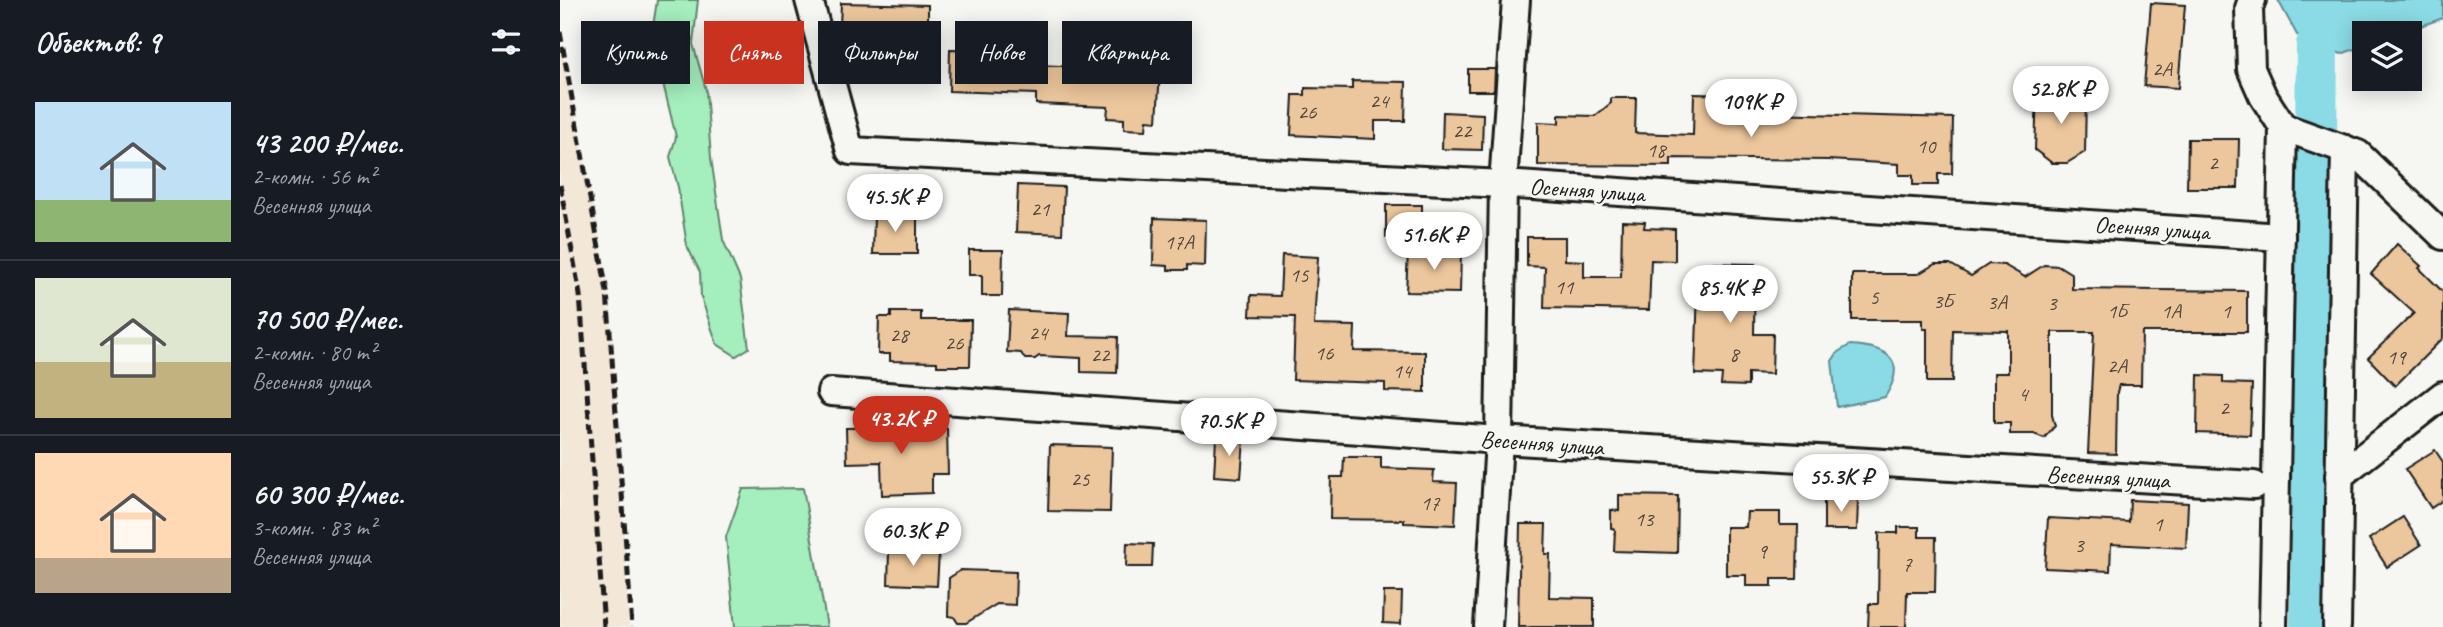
<!DOCTYPE html>
<html lang="ru">
<head>
<meta charset="utf-8">
<style>
	:root { --surface:#171b24; --page:#20242c; --text:#f1f3f6; --muted:#9ea1a6; --line:#363941; --accent:#c8321e }
	body { margin:0; font-family:Caveat,sans-serif; background:var(--page); color:var(--text); height:100vh; display:flex; flex-direction:column; font-size:26px; white-space:nowrap }
	* { box-sizing:border-box; margin:0 }
	p { font-size:23px; color:var(--muted) }
	.icon { flex:none; width:38px; height:38px; fill:none; stroke:currentColor; stroke-width:2; stroke-linecap:round; stroke-linejoin:round }
	.map { position:relative; flex:1; overflow:hidden }
	.panel { display:flex; flex-direction:column; background:var(--surface); width:560px }
	.panel>* { flex:none }
	.banner { position:absolute; left:21px; top:21px; width:665px; height:63px; display:flex; gap:14px }
	.fabs { position:absolute; left:1792px; top:21px; display:grid; gap:14px }
	.fabs a { display:grid; place-items:center; width:70px; height:70px; border-radius:0px; background:var(--surface); box-shadow:0 4px 18px #0003; font-size:35px }
	.price { position:absolute; translate:-50% -60px; padding:0 16px; border-radius:24px; background:#fff; color:#222; font-size:23px; line-height:46px; filter:drop-shadow(0 2px 4px #0008) }
	.price::after { content:''; position:absolute; left:50%; top:42px; width:21px; height:16px; margin-left:-10px; background:inherit; clip-path:polygon(0 0,100% 0,50% 100%) }
	.price.on { background:var(--accent); color:#fff }
	ul { padding:0; list-style:none }
	li { display:flex; align-items:center; gap:21px; height:175px; padding:0 35px }
	li+li { border-top:2px solid var(--line) }
	li span { display:grid; place-items:center; flex:none; width:196px; height:140px; border-radius:0px; color:#555 }
	li>.icon { margin-inline-start:auto }
	span .icon { width:84px; height:84px; fill:#fffc; stroke-width:1 }
	li b { font-size:30px }
	h2 { display:flex; justify-content:space-between; align-items:center; height:84px; padding:0 35px; font-size:30px }
	.chip { padding:0 24px; border-radius:0px; background:var(--surface); box-shadow:0 4px 18px #0003; font-size:24px; line-height:63px }
	.chip.on { background:var(--accent); color:#fff }
	main { display:flex; flex:1; min-height:0 }
	.map>svg:first-child { display:block }
	.built { fill:#f3e8d8 }
	.green { fill:#a5eebd; stroke:#60856c; stroke-width:2 }
	.water { fill:#8adbe5; stroke:#5e8f95; stroke-width:2 }
	.lines { fill:none; stroke-linecap:round; stroke-linejoin:round }
	.river { stroke:#8adbe5; stroke-width:42 }
	.building { fill:#ecc69c; stroke:#1c1c1c; stroke-width:2 }
	.minor-casing { stroke:#1c1c1c; stroke-width:32 }
	.minor { stroke:#f6f6f2; stroke-width:26 }
	.rail { stroke:#1c1c1c; stroke-width:5; stroke-dasharray:10 5; stroke-linecap:butt }
	.labels { text-anchor:middle; stroke-width:5; stroke-linejoin:round; paint-order:stroke }
	.number-label { font-size:21px; fill:#50463c }
	.street-label { font-size:24px; fill:#1c1c1c; stroke:#f6f6f2 }
</style>
</head>
<body>
<main>
<section class="panel">
<h2>Объектов: 9<svg class="icon" aria-label="filters" viewBox="0 0 24 24"><path d="M4 7h16M4 17h16"/><circle cx="9" cy="7" r="2"/><circle cx="15" cy="17" r="2"/></svg></h2>
<ul>
<li><span style="background:linear-gradient(#bfe0f5 70%,#8fb573 0)"><svg class="icon" aria-label="home" viewBox="0 0 24 24"><path d="M3 11l9-7 9 7M6 9v11h12V9"/></svg></span><div><b>43 200 ₽/мес.</b><p>2-комн. · 56 m²</p><p>Весенняя улица</p></div></li>
<li><span style="background:linear-gradient(#dfe7d0 60%,#c2b280 0)"><svg class="icon" aria-label="home" viewBox="0 0 24 24"><path d="M3 11l9-7 9 7M6 9v11h12V9"/></svg></span><div><b>70 500 ₽/мес.</b><p>2-комн. · 80 m²</p><p>Весенняя улица</p></div></li>
<li><span style="background:linear-gradient(#ffd9b3 75%,#b9a48a 0)"><svg class="icon" aria-label="home" viewBox="0 0 24 24"><path d="M3 11l9-7 9 7M6 9v11h12V9"/></svg></span><div><b>60 300 ₽/мес.</b><p>3-комн. · 83 m²</p><p>Весенняя улица</p></div></li>
</ul>
</section>
<div class="map">
<svg width="1883" height="627" viewBox="0 0 1883 627">
	<rect width="100%" height="100%" fill="#f6f6f2"/>
	<filter id="ink" filterUnits="userSpaceOnUse"><feTurbulence type="fractalNoise" baseFrequency=".0143" numOctaves="2"/><feDisplacementMap in="SourceGraphic" scale="14" xChannelSelector="R" yChannelSelector="G"/><feConvolveMatrix kernelMatrix="1 2 1 2 8 2 1 2 1" color-interpolation-filters="sRGB"/></filter>
	<g filter="url(#ink)">
		<!-- built -->
		<polygon class="built" points="0,35 48,283 69,627 0,627"/>
		<!-- green -->
		<g class="green">
			<polygon points="97,0 138,0 133,44 146,90 151,158 163,240 180,279 189,348 176,356 157,344 141,297 140,272 127,246 118,187 110,157 116,137 97,58 93,27"/>
			<polygon points="243,488 267,627 175,627 166,537 183,489"/>
		</g>
		<!-- water -->
		<g class="water">
			<polygon points="1718,0 1883,0 1883,18 1841,33 1804,33 1804,46 1781,54 1737,35"/>
			<path d="M1290,345C1326,347 1349,359 1325,397L1277,407L1272,361L1278,352Z"/>
		</g>
		<g class="lines">
			<!-- river -->
			<polyline class="river" points="1751,627 1757,45"/>
		</g>
		<!-- building -->
		<g class="building">
			<polygon points="281,3 368,5 368,45 345,45 344,56 307,56 307,27 280,26"/>
			<polygon points="1591,3 1625,5 1618,88 1584,86"/>
			<polygon points="390,49 453,50 452,64 549,68 570,67 571,60 593,61 593,70 600,70 597,121 587,120 586,130 564,129 564,119 547,118 548,107 476,104 476,94 389,91"/>
			<polygon points="908,69 935,69 934,91 908,91"/>
			<polygon points="792,81 846,82 845,121 815,121 815,139 731,135 733,95 745,95 745,88 792,89"/>
			<polygon points="1477,92 1526,93 1525,152 1507,163 1492,163 1475,150"/>
			<polygon points="1134,94 1174,95 1174,112 1393,118 1392,174 1378,174 1378,185 1353,185 1353,175 1339,175 1339,164 1268,160 1111,158 1111,166 978,165 978,122 999,123 999,115 1035,116 1051,103 1051,98 1076,98 1075,133 1133,135"/>
			<polygon points="883,112 923,114 922,150 882,149"/>
			<polygon points="1628,139 1679,139 1678,188 1627,188"/>
			<polygon points="458,185 504,187 502,234 456,232"/>
			<rect x="826" y="205" width="36" height="32"/>
			<polygon points="314,214 357,214 357,254 313,254"/>
			<polygon points="594,218 646,220 645,266 627,265 627,270 608,270 608,266 593,265"/>
			<polygon points="1062,221 1085,222 1084,228 1115,229 1115,261 1091,260 1089,310 984,308 985,267 967,266 967,237 1005,237 1005,260 1024,261 1024,277 1061,277"/>
			<polygon points="1837,244 1861,266 1859,268 1883,292 1883,338 1835,386 1808,358 1854,313 1811,274"/>
			<polygon points="409,250 443,250 442,296 422,296 422,275 409,275"/>
			<polygon points="848,252 901,252 900,293 846,292"/>
			<polygon points="722,255 758,257 754,325 795,326 794,351 865,352 865,392 825,391 825,383 733,380 735,317 690,316 691,295 720,296"/>
			<polygon points="1139,263 1195,264 1194,334 1213,334 1212,374 1188,373 1188,386 1161,385 1162,375 1135,374"/>
			<polygon points="1375,264 1390,264 1411,276 1429,264 1444,265 1465,277 1484,265 1499,266 1512,274 1512,289 1687,291 1687,332 1582,332 1581,385 1559,385 1557,392 1556,454 1528,453 1534,332 1492,332 1492,415 1495,426 1484,438 1474,434 1450,434 1450,423 1434,423 1434,373 1448,373 1448,331 1393,330 1392,382 1367,382 1367,329 1363,329 1363,320 1292,320 1292,274 1358,274"/>
			<polygon points="449,310 509,313 508,336 558,337 557,373 521,372 521,358 479,356 475,359 465,359 461,353 447,352"/>
			<polygon points="331,312 361,312 361,320 411,320 410,366 377,366 377,362 330,361 330,354 318,354 319,317 331,317"/>
			<polygon points="1638,375 1663,376 1663,383 1692,384 1690,435 1637,433"/>
			<polygon points="357,427 357,430 387,428 388,474 372,474 372,493 322,495 321,462 287,463 286,428"/>
			<polygon points="656,438 684,440 681,478 654,476"/>
			<polygon points="490,445 552,447 550,512 488,511"/>
			<polygon points="1875,450 1883,462 1883,500 1871,508 1845,469"/>
			<polygon points="784,457 821,457 821,468 874,470 873,482 897,483 895,525 844,523 844,520 770,519 771,477 783,477"/>
			<polygon points="1059,495 1118,496 1117,553 1054,551 1055,529 1051,528 1051,510 1059,511"/>
			<polygon points="1264,498 1298,498 1297,530 1264,530"/>
			<polygon points="1570,500 1628,503 1626,548 1551,544 1550,571 1485,568 1488,518 1569,522"/>
			<polygon points="1187,512 1220,512 1220,525 1238,525 1237,579 1212,579 1212,586 1186,586 1186,575 1166,575 1166,527 1186,527"/>
			<polygon points="1843,517 1861,545 1827,567 1809,539"/>
			<polygon points="960,524 986,524 985,554 990,554 989,597 1034,598 1034,627 958,627"/>
			<polygon points="1338,527 1359,527 1359,537 1376,537 1375,592 1347,592 1346,627 1308,627 1309,604 1318,604 1319,533 1338,533"/>
			<polygon points="567,543 593,544 592,567 566,567"/>
			<polygon points="345,546 363,547 363,553 379,553 377,586 328,584 329,552 344,553"/>
			<polygon points="401,570 456,572 455,605 437,604 406,623 398,623 394,617 388,616 389,578"/>
			<polygon points="824,592 842,592 841,624 823,623"/>
		</g>
		<g class="lines">
			<defs>
				<g id="minor">
					<polyline points="249,0 290,151 943,184 1721,237"/>
					<polyline points="1692,0 1689,8 1691,69 1703,96 1723,127 1713,627"/>
					<polyline points="1723,127 1798,154 1883,236"/>
					<polyline points="271,392 939,440 1694,485"/>
					<polyline points="1779,476 1883,395"/>
					<polyline points="928,627 939,440 943,184 956,0"/>
					<polyline points="1777,627 1785,149"/>
				</g>
			</defs>
			<!-- minor casing -->
			<use href="#minor" class="minor-casing"/>
			<!-- minor -->
			<use href="#minor" class="minor"/>
			<!-- rail -->
			<g class="rail">
				<polyline points="0,32 47,292 72,627"/>
				<polyline points="0,185 20,295 44,627"/>
			</g>
		</g>
	</g>
	<g class="labels">
		<!-- number labels -->
		<g class="number-label">
			<text x="1602" y="76">2А</text>
			<text x="819" y="108">24</text>
			<text x="747" y="119">26</text>
			<text x="902" y="138">22</text>
			<text x="1366" y="153">10</text>
			<text x="1096" y="157">18</text>
			<text x="1653" y="170">2</text>
			<text x="480" y="216">21</text>
			<text x="619" y="249">17А</text>
			<text x="739" y="282">15</text>
			<text x="1004" y="294">11</text>
			<text x="1314" y="304">5</text>
			<text x="1383" y="308">3Б</text>
			<text x="1437" y="309">3А</text>
			<text x="1492" y="310">3</text>
			<text x="1557" y="318">1Б</text>
			<text x="1611" y="318">1А</text>
			<text x="1666" y="318">1</text>
			<text x="478" y="340">24</text>
			<text x="339" y="342">28</text>
			<text x="394" y="350">26</text>
			<text x="764" y="360">16</text>
			<text x="1174" y="361">8</text>
			<text x="540" y="362">22</text>
			<text x="1836" y="364">19</text>
			<text x="1557" y="373">2А</text>
			<text x="842" y="378">14</text>
			<text x="1463" y="401">4</text>
			<text x="1664" y="415">2</text>
			<text x="520" y="486">25</text>
			<text x="870" y="510">17</text>
			<text x="1084" y="526">13</text>
			<text x="1598" y="531">1</text>
			<text x="1519" y="552">3</text>
			<text x="1202" y="558">9</text>
			<text x="1347" y="571">7</text>
		</g>
		<!-- street labels -->
		<g class="street-label">
			<text transform="translate(1027 190) rotate(4)" y="8">Осенняя улица</text>
			<text transform="translate(1592 228) rotate(4)" y="8">Осенняя улица</text>
			<text transform="translate(982 443) rotate(4)" y="8">Весенняя улица</text>
			<text transform="translate(1548 477) rotate(3)" y="8">Весенняя улица</text>
		</g>
	</g>
</svg>
<div class="fabs">
<a><svg class="icon" aria-label="layers" viewBox="0 0 24 24"><path d="M12 4l9 5-9 5-9-5zM3 14l9 5 9-5"/></svg></a>
</div>
<b class="price" style="left:1501px;top:126px">52.8K ₽</b>
<b class="price" style="left:1191px;top:139px">109K ₽</b>
<b class="price" style="left:335px;top:234px">45.5K ₽</b>
<b class="price" style="left:874px;top:272px">51.6K ₽</b>
<b class="price" style="left:1170px;top:325px">85.4K ₽</b>
<b class="price on" style="left:341px;top:456px">43.2K ₽</b>
<b class="price" style="left:669px;top:458px">70.5K ₽</b>
<b class="price" style="left:1281px;top:514px">55.3K ₽</b>
<b class="price" style="left:353px;top:568px">60.3K ₽</b>
<div class="banner">
<a class="chip">Купить</a>
<a class="chip on">Снять</a>
<a class="chip">Фильтры</a>
<a class="chip">Новое</a>
<a class="chip">Квартира</a>
</div>
</div>
</main>
</body>
</html>
